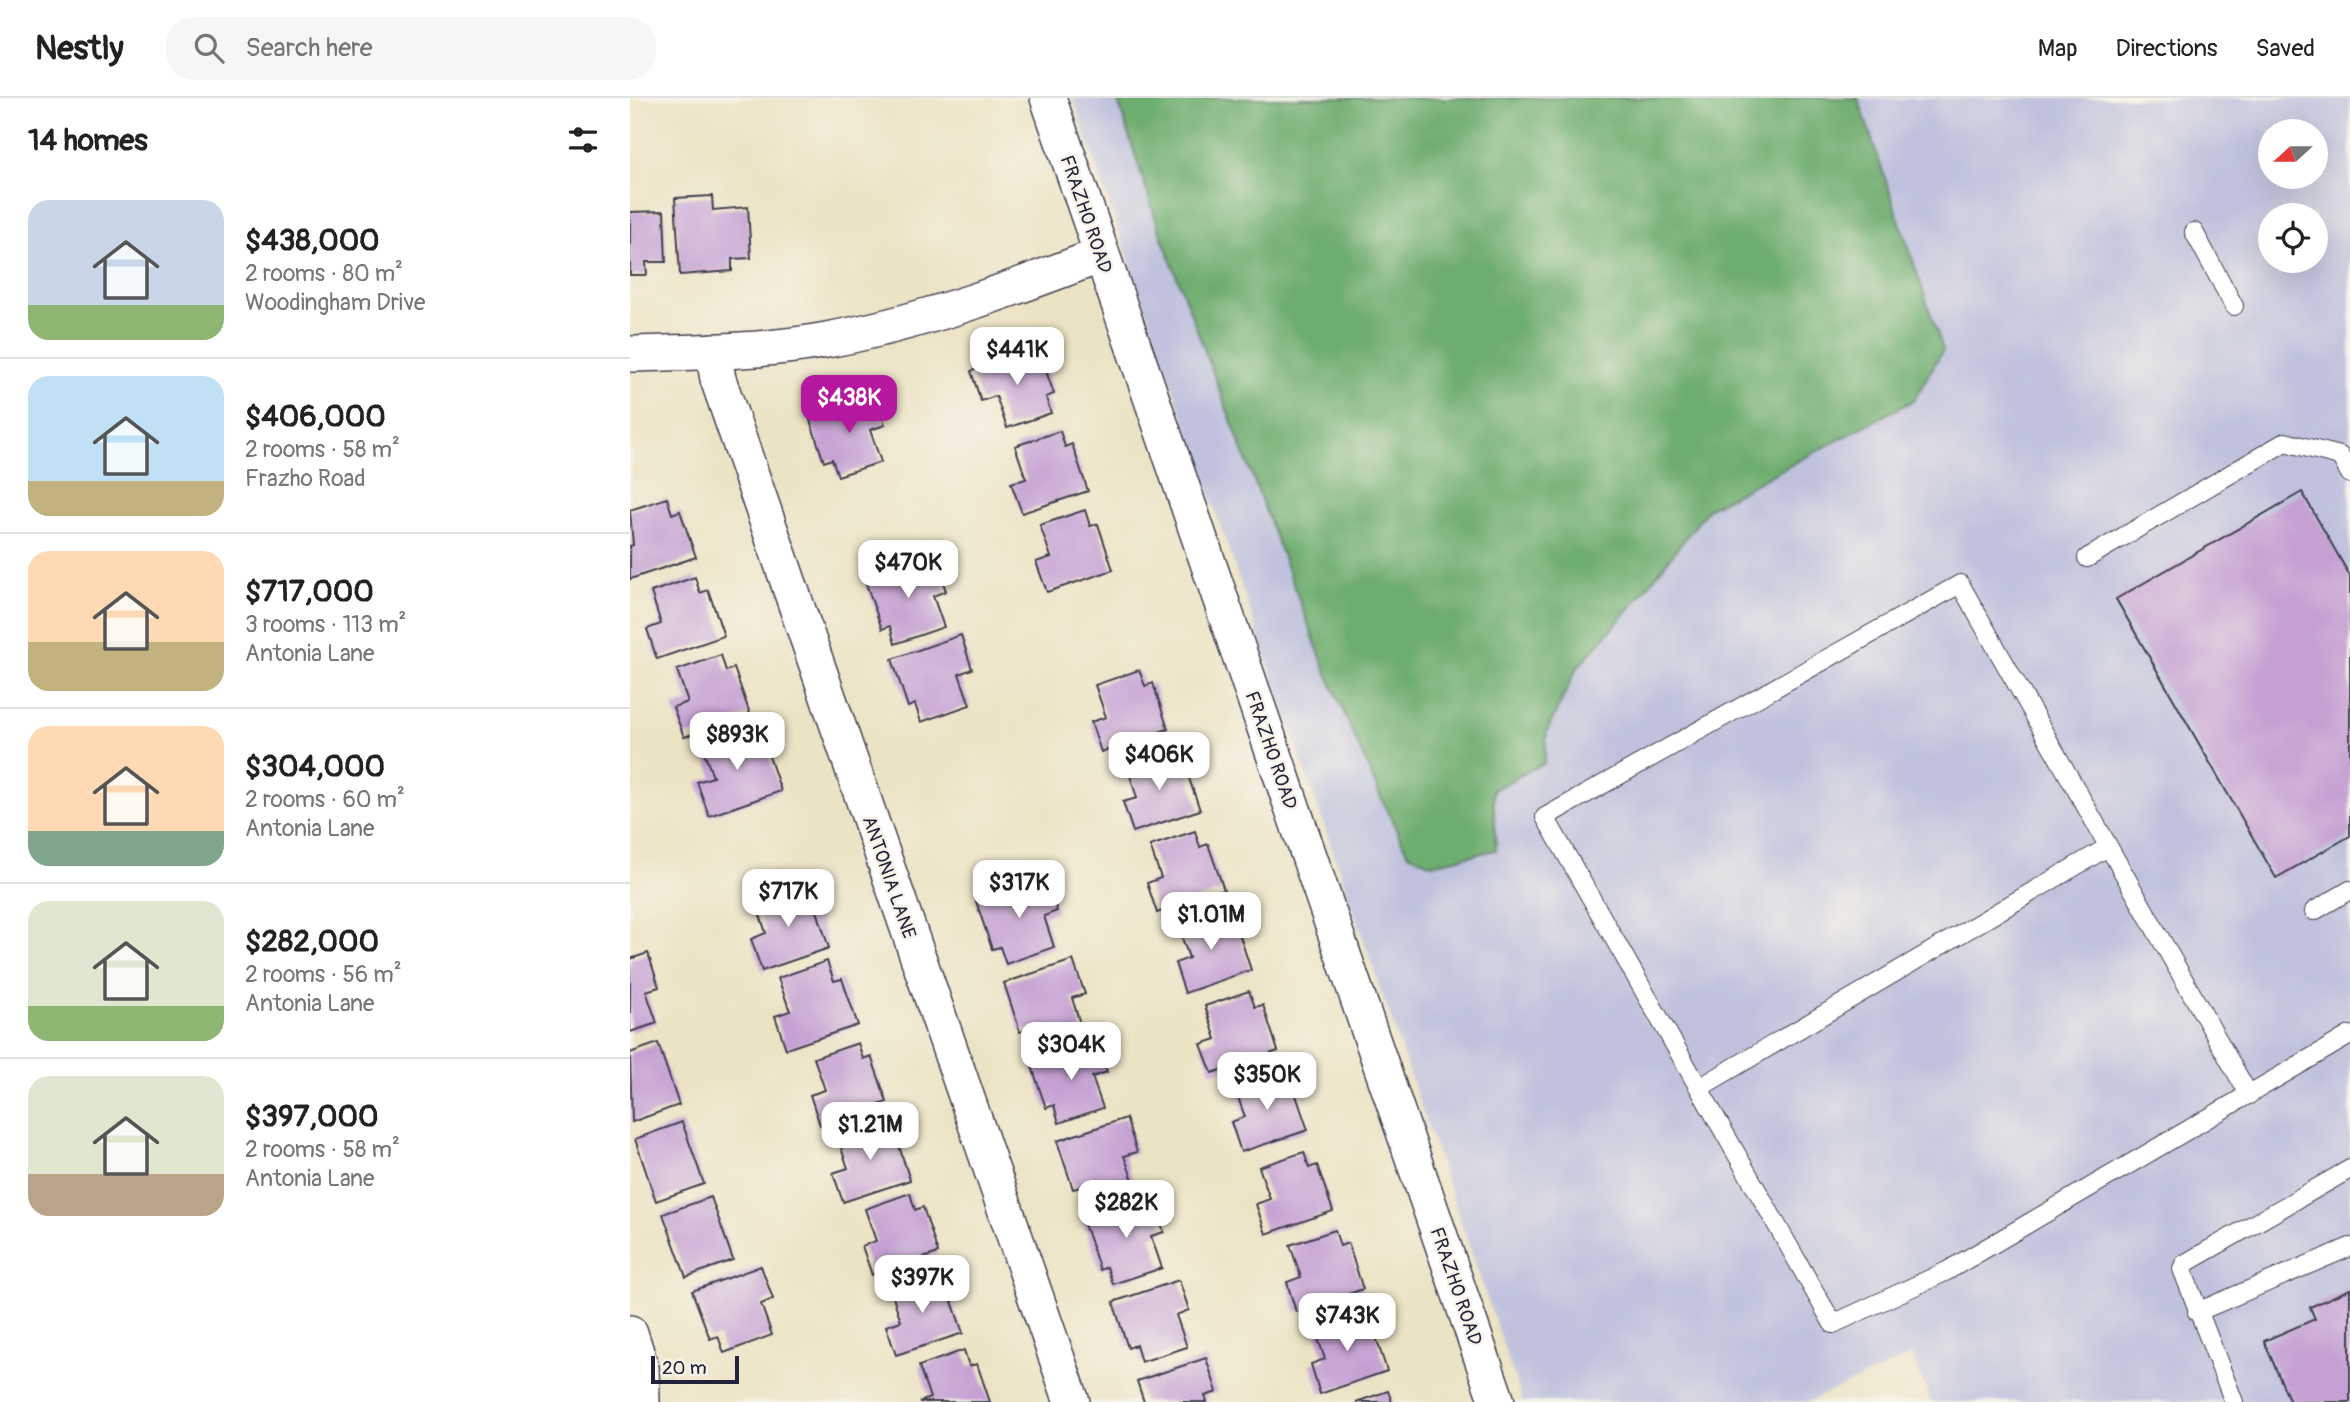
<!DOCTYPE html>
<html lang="en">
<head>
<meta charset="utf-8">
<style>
	:root { --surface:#fff; --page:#f6f6f6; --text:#222; --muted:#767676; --line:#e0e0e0; --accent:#b5179e }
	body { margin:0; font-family:Pangolin,sans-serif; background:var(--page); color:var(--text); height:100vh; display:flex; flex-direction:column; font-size:26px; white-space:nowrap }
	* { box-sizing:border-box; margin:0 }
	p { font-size:23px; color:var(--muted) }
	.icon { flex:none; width:38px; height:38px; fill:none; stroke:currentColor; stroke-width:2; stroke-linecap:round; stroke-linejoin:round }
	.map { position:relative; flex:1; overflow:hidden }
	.side { display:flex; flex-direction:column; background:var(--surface); width:630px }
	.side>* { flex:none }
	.needle { width:46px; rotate:249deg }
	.fabs { position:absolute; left:1628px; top:21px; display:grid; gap:14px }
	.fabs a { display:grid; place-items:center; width:70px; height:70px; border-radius:50%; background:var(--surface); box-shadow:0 7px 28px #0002; font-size:35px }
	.scale { position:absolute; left:21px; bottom:18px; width:88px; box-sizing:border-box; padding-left:7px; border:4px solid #22223b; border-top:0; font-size:19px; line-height:24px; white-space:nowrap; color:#22223b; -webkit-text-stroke:5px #f7f3e8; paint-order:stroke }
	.price { position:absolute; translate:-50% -60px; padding:0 16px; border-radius:14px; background:#fff; color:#222; font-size:23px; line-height:46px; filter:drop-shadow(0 2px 4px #0008) }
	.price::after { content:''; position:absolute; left:50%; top:42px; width:21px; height:16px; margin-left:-10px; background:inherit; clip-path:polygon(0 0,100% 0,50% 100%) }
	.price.active { background:var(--accent); color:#fff }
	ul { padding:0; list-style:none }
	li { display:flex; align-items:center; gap:21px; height:175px; padding:0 28px }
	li+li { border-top:2px solid var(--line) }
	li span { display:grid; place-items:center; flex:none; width:196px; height:140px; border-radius:21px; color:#555 }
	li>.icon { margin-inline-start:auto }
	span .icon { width:84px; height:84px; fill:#fffc; stroke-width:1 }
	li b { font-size:30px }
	h2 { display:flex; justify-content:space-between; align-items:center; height:84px; padding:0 28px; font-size:30px }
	header { display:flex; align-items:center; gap:42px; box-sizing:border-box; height:98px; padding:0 35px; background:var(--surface); border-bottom:2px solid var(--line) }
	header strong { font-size:33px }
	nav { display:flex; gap:38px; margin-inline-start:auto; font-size:24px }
	.search { width:490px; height:63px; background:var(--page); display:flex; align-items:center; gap:18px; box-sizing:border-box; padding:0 24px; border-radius:28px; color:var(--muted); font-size:26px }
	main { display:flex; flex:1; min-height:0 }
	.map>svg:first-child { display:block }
	.industrial { fill:#c0c2dd; fill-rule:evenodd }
	.forest { fill:#6ead6f; stroke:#486855; stroke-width:2 }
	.building { fill:#c5a1d3 }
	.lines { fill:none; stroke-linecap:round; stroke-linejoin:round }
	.lane-casing { stroke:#403f50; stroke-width:20 }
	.street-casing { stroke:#403f50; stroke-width:38 }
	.lane { stroke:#fff; stroke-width:18 }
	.street { stroke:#fff; stroke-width:35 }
	.labels { text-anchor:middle; stroke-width:5; stroke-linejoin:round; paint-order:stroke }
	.street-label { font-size:19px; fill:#22223b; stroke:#f7f3e8 }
</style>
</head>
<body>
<header>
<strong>Nestly</strong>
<div class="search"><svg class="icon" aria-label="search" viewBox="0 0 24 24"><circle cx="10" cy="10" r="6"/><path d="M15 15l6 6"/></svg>Search here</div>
<nav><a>Map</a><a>Directions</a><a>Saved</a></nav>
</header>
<main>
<section class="side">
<h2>14 homes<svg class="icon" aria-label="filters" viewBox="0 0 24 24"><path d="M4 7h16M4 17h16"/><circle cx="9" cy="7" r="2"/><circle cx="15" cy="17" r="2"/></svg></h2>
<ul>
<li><span style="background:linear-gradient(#c9d6e8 75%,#8fb573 0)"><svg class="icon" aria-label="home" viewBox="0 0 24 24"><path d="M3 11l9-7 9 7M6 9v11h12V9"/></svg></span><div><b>$438,000</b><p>2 rooms · 80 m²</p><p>Woodingham Drive</p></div></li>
<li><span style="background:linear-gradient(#bfe0f5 75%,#c2b280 0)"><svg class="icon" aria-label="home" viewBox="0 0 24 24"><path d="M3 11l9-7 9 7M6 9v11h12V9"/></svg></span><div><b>$406,000</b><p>2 rooms · 58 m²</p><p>Frazho Road</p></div></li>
<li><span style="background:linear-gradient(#ffd9b3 65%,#c2b280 0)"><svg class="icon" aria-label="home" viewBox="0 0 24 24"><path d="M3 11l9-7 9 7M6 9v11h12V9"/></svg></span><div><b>$717,000</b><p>3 rooms · 113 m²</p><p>Antonia Lane</p></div></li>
<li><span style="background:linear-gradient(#ffd9b3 75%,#7fa58c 0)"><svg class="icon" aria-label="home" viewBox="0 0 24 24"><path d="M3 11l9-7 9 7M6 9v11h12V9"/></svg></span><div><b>$304,000</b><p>2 rooms · 60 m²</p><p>Antonia Lane</p></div></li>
<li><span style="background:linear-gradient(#dfe7d0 75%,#8fb573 0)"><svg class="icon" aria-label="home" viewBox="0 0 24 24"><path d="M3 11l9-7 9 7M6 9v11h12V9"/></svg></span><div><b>$282,000</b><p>2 rooms · 56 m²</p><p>Antonia Lane</p></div></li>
<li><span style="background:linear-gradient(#dfe7d0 70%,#b9a48a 0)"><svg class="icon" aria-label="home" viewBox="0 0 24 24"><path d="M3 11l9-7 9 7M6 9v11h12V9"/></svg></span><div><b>$397,000</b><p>2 rooms · 58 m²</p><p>Antonia Lane</p></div></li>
</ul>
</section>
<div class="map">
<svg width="1720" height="1304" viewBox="0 0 1720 1304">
	<rect width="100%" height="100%" fill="#f7f3e8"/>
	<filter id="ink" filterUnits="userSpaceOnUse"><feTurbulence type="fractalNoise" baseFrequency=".0143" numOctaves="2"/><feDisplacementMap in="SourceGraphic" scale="14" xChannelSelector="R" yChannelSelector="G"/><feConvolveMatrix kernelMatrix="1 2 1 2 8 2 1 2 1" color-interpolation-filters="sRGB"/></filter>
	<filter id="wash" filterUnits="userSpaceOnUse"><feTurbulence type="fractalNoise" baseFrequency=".00686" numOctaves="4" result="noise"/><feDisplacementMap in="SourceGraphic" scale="28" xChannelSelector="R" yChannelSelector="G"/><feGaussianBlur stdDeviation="1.57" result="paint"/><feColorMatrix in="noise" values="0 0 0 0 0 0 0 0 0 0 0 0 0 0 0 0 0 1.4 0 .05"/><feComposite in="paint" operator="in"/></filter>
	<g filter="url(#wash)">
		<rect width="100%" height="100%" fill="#ece3c4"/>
		<!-- industrial -->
		<path class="industrial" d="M443,0H1720V1304H1301L1282,1257L1178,1304H893ZM1640,33H1685V79H1640ZM1640,117H1685V163H1640Z"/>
		<!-- forest -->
		<polygon class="forest" points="487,0 1228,0 1313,252 1284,302 1079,410 1003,507 947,570 917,633 914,665 863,692 866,752 802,766 778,756 752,702 696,573 530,134"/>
		<g id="blocks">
			<!-- building -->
			<g class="building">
				<polygon points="82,98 83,112 118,109 121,160 102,161 102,173 50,177 45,100"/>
				<polygon points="34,113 36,164 16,164 17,177 0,177 0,114"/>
				<polygon points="408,250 424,296 416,299 421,315 377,330 366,298 351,303 341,273"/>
				<polygon points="245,298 255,327 240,332 251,364 208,378 202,361 194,364 179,319"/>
				<polygon points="430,333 435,349 442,346 458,393 392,415 381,385 396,381 385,348"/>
				<polygon points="1672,394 1720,478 1720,738 1646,780 1486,501"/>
				<polygon points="37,400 42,416 50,413 66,459 0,481 0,448 3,447 0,412"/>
				<polygon points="455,412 460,428 468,426 483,472 417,494 406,464 421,459 410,427"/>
				<polygon points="304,459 316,493 303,498 314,529 265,546 260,528 252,531 235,483"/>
				<polygon points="65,479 70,495 78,492 94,538 27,561 17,531 31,526 21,494"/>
				<polygon points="331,537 342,571 329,576 340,607 291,624 285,606 278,609 262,561"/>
				<polygon points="91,557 96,573 104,570 120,616 54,639 43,609 58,604 47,572"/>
				<polygon points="509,572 515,588 523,585 538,631 471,654 461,624 476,619 465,587"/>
				<polygon points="120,629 127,649 135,647 151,693 79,718 67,684 83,679 71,646"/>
				<polygon points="541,653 546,669 554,666 570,712 503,734 493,704 507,700 497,668"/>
				<polygon points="565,733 570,749 578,746 594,792 527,815 517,785 531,780 520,748"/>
				<polygon points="415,779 427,813 414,818 424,849 376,866 370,849 362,851 346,803"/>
				<polygon points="169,787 176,806 184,804 199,850 132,873 121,841 136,835 125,802"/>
				<polygon points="592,813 598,829 606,826 621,872 555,895 545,865 559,860 548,828"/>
				<polygon points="18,855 29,889 16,893 27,925 0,934 0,861"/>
				<polygon points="443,862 455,896 442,900 452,932 404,948 398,931 390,934 374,885"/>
				<polygon points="197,863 204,883 212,881 228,927 156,951 145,918 160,913 148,880"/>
				<polygon points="619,893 625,909 633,907 648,953 582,975 571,946 586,941 575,908"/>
				<polygon points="467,944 477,974 462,979 473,1010 429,1025 424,1007 416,1010 401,966"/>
				<polygon points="28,945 49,1007 2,1024 0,955"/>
				<polygon points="228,945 233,961 241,958 257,1004 190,1027 180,997 195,992 184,960"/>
				<polygon points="649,972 654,988 662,986 678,1032 611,1054 601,1024 615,1019 604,988"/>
				<polygon points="496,1020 507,1054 494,1058 506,1090 456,1106 451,1089 443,1091 427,1043"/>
				<polygon points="251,1023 257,1038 265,1036 280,1082 213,1104 203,1075 218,1070 207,1038"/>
				<polygon points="52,1024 74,1086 26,1103 5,1041"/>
				<polygon points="674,1054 679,1070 687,1067 703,1113 636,1136 626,1106 640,1101 629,1069"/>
				<polygon points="280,1095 285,1112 293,1109 308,1155 242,1177 232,1148 246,1143 235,1111"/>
				<polygon points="81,1099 103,1162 56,1179 33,1116"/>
				<polygon points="522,1100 534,1134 521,1138 532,1170 483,1186 477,1169 470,1172 453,1123"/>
				<polygon points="705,1132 710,1148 718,1145 733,1191 666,1214 657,1184 671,1179 660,1147"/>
				<polygon points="131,1168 143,1201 131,1206 142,1237 94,1255 88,1238 80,1241 62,1193"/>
				<polygon points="304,1175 309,1191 317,1189 333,1235 266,1257 256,1228 271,1223 260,1190"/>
				<polygon points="549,1182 559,1212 546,1217 557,1249 511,1264 506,1247 498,1250 483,1204"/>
				<polygon points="1720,1191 1720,1304 1660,1304 1634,1243 1685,1221 1680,1209"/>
				<polygon points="728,1214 734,1229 742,1227 757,1273 690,1296 681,1266 695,1261 684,1229"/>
				<polygon points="334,1252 339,1268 347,1266 360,1304 289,1304 300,1300 289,1268"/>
				<polygon points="576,1260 587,1294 575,1298 577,1304 514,1304 507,1283"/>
				<polygon points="758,1293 762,1304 726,1304"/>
			</g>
		</g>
	</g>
	<g filter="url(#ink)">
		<use href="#blocks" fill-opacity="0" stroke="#403f50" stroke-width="2"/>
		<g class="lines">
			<defs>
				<g id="lane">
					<polyline points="1564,134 1604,208"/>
					<polyline points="1457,460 1655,344 1710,358 1720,376"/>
					<polyline points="1684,813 1720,792"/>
					<polyline points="1069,990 1478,749"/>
					<polyline points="1619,997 1330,486 915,719 1203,1226 1317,1173 1720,937"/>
					<polyline points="1567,1214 1720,1149"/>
					<polyline points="1604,1304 1552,1171 1554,1166 1720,1071"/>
				</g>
				<g id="street">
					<polyline points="418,0 867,1304"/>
					<polyline points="83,253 88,281 442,1304"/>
					<path d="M0,256C63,254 129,254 191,243C288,226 380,192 471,157"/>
					<polyline points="0,1235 11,1270 12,1304"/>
				</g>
			</defs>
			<!-- lane casing -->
			<use href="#lane" class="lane-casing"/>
			<!-- street casing -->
			<use href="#street" class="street-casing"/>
			<!-- lane -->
			<use href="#lane" class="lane"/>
			<!-- street -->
			<use href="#street" class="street"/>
		</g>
	</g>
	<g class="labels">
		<!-- street labels -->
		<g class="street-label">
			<text transform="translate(457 116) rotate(71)" y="7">FRAZHO ROAD</text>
			<text transform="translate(642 652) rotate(71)" y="7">FRAZHO ROAD</text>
			<text transform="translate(260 779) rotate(71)" y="7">ANTONIA LANE</text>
			<text transform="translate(827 1188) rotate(71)" y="7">FRAZHO ROAD</text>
		</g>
	</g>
</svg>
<div class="fabs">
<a><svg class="needle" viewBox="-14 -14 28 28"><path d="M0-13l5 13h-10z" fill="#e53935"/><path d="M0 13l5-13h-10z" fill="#767676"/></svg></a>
<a><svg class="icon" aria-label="locate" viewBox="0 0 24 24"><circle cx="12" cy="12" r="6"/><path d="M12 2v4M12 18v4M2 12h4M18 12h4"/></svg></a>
</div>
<div class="scale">20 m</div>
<b class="price" style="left:387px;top:289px">$441K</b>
<b class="price active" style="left:219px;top:337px">$438K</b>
<b class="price" style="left:278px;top:502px">$470K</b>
<b class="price" style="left:107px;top:674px">$893K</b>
<b class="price" style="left:529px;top:694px">$406K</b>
<b class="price" style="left:389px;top:822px">$317K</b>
<b class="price" style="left:158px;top:831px">$717K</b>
<b class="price" style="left:581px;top:854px">$1.01M</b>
<b class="price" style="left:441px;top:984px">$304K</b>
<b class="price" style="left:637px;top:1014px">$350K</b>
<b class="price" style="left:240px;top:1064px">$1.21M</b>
<b class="price" style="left:496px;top:1142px">$282K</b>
<b class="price" style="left:292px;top:1217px">$397K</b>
<b class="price" style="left:717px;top:1255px">$743K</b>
</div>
</main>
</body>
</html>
